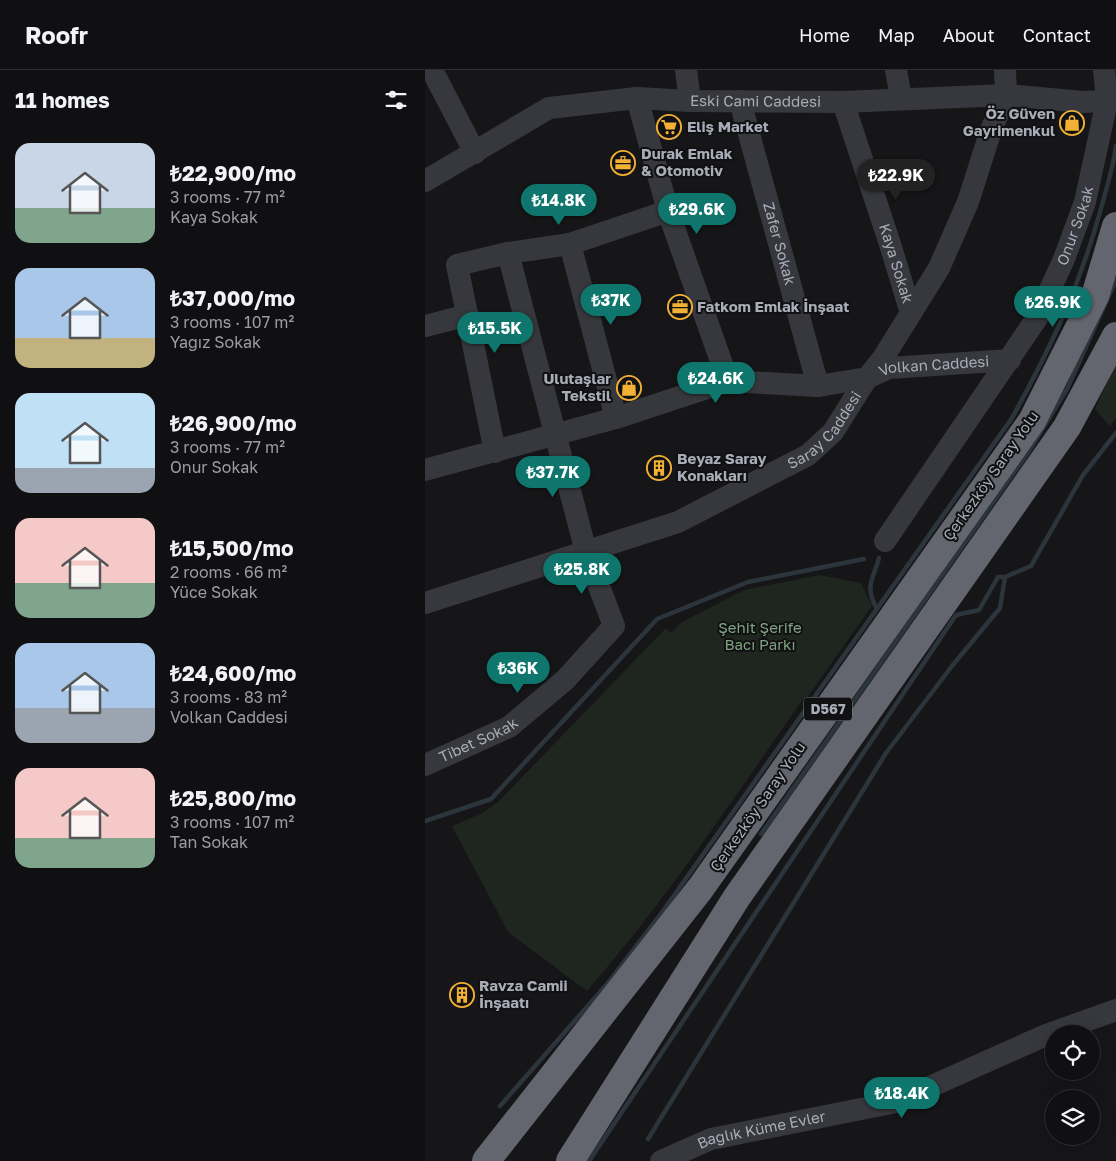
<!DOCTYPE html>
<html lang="en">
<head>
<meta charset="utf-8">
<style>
	:root { --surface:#101012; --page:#19191b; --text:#f1f3f6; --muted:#9c9d9f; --line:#303032; --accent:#0f766e }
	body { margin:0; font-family:"Golos Text",sans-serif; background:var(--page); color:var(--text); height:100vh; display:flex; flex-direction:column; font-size:19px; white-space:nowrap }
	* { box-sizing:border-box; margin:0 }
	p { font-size:16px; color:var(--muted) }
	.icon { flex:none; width:28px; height:28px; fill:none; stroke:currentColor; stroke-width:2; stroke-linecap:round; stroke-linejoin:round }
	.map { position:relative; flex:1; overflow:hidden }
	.sheet { display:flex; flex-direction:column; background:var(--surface); width:425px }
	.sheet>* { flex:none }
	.fabs { position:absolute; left:620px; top:955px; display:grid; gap:10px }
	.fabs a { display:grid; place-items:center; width:55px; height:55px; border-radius:50%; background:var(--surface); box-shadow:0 5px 20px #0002,0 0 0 1px var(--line); font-size:25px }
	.price { position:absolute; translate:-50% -42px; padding:0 11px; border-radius:18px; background:var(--accent); color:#fff; font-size:16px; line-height:32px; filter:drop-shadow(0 1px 2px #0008) }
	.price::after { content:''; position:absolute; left:50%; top:30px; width:15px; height:11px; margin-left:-8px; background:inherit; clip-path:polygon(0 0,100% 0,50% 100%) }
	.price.on { background:#222; color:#fff }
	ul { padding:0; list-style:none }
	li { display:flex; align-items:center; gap:15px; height:125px; padding:0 15px }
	li span { display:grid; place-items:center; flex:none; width:140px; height:100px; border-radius:15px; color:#555 }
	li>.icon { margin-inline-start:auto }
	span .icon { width:60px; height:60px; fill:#fffc; stroke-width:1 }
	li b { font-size:21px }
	h2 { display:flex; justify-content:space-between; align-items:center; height:60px; padding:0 15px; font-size:21px }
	header { display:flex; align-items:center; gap:30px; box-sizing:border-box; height:70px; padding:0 25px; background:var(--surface); border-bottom:1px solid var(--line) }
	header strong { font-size:24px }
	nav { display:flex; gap:28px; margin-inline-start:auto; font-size:18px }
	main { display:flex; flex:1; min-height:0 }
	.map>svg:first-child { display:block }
	.green { fill:#1e261f }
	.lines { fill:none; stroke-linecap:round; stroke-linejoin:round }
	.stream { stroke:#2c353c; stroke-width:4.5 }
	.minor { stroke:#37383d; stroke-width:22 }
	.highway { stroke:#63666e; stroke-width:28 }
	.labels { text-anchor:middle; stroke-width:4; stroke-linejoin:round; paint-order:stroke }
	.shield { fill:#111113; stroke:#7b7e86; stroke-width:1 }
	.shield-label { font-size:14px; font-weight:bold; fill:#a8adb8 }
	.street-label { font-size:15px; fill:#a8adb8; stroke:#111113 }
	.poi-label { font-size:15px; font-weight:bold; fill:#a8adb8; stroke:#111113; text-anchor:start }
	.park-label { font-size:15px; fill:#7fa381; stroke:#111113 }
</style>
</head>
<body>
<header>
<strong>Roofr</strong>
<nav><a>Home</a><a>Map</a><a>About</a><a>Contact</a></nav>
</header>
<main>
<section class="sheet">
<h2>11 homes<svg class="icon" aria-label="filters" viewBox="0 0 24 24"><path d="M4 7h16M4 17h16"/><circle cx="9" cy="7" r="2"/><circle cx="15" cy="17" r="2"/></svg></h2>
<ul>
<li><span style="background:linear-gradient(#c9d6e8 65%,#7fa58c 0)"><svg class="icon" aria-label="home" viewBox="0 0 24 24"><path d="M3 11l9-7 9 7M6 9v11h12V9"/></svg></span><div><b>₺22,900/mo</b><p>3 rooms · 77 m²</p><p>Kaya Sokak</p></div></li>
<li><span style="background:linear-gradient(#a9c7e8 70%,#c2b280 0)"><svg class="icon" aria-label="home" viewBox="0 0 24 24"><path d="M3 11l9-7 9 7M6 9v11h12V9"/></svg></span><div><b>₺37,000/mo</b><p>3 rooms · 107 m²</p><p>Yağız Sokak</p></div></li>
<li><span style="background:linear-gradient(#bfe0f5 75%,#9aa5b1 0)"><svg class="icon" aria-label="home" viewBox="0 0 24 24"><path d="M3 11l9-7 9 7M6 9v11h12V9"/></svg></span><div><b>₺26,900/mo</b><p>3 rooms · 77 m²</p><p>Onur Sokak</p></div></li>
<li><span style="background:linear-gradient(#f6c9c9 65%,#7fa58c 0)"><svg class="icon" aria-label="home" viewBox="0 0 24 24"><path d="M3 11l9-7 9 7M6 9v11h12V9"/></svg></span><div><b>₺15,500/mo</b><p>2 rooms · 66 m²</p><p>Yüce Sokak</p></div></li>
<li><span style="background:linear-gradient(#a9c7e8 65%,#9aa5b1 0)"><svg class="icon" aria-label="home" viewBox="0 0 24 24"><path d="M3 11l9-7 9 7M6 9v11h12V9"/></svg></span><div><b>₺24,600/mo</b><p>3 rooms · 83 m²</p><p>Volkan Caddesi</p></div></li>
<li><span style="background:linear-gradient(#f6c9c9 70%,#7fa58c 0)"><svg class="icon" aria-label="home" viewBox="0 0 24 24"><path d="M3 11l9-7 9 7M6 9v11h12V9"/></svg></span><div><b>₺25,800/mo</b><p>3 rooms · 107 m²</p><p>Tan Sokak</p></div></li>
</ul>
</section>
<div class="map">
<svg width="691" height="1091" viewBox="0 0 691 1091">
	<rect width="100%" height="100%" fill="#161618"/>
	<!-- green -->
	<g class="green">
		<polygon points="691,292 691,348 685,356 670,339"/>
		<path d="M395,505L436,513L447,536L381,629H378C309,728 242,829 162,921L83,862L27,756L58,743L74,731L241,558L246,563L257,552L319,520Z"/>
	</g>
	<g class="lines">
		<!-- stream -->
		<g class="stream">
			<path d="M452,539C439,516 448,510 454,488"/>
			<polyline points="0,751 66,729 232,549 323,512 439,489"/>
			<polyline points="336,764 602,384 642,319 691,210"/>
			<path d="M75,1036L182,914L238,841L587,348C625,279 654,218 675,142C681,120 688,99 691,76"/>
			<polyline points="223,1069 461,683 527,596 575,538 580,507"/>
			<polyline points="164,1091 531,545 554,540 573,507 580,507 606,496 658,405 691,363"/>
		</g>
		<!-- minor -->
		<g class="minor">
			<polyline points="7,0 50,83"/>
			<polyline points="261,0 265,31"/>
			<polyline points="471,0 476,28"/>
			<polyline points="212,28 243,141 303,311"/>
			<path id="s1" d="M315,31L393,316"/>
			<path id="s2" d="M418,32L465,174L486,243"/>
			<path id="s3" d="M0,111L124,38L212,28L265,31L418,32L581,25L658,32L682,31"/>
			<polyline points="145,174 191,348"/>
			<polyline points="0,256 43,245"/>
			<polyline points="70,382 32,195 83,183 145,174 243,141"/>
			<path id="s4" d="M0,400L191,348L303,311L393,316L442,308L464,298L585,290"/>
			<path id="s5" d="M460,471L612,248L639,189L660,132L682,31L679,0"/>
			<path id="s6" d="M0,533L253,452L383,385L408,362L442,308L458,288L514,198L543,132L566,60L581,25L580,0"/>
			<path id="s7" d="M0,695L84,657L140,610L189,556L161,482L83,183"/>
			<path id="s8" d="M236,1091L286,1069L471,1032L621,965L691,940"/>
		</g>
		<!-- highway -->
		<g class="highway">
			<polyline points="61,1091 275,819 607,351 670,226 691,156"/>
			<polyline points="145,1091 312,827 642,357 691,266"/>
		</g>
	</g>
	<!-- icons -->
	<defs>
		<symbol id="shop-ring" viewBox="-11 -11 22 22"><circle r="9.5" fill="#111113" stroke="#f2b134" stroke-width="1.5"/><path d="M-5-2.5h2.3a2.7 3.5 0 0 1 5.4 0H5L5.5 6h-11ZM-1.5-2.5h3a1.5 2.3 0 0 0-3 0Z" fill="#f2b134"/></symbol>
		<symbol id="supermarket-ring" viewBox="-11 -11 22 22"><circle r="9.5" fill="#111113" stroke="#f2b134" stroke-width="1.5"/><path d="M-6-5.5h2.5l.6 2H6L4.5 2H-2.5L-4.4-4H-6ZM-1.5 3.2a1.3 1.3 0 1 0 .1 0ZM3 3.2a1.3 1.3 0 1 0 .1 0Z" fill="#f2b134"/></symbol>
		<symbol id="office-ring" viewBox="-11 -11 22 22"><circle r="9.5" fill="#111113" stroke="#f2b134" stroke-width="1.5"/><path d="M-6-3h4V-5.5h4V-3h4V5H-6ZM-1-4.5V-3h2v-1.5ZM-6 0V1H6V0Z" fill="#f2b134"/></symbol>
		<symbol id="building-ring" viewBox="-11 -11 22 22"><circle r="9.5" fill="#111113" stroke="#f2b134" stroke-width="1.5"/><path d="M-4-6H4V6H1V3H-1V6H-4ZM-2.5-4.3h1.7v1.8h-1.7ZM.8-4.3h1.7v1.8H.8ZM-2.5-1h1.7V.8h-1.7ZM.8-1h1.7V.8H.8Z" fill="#f2b134"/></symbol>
	</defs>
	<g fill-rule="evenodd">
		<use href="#shop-ring" x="633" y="39" width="28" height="28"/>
		<use href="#supermarket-ring" x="230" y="43" width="28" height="28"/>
		<use href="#office-ring" x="184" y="79" width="28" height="28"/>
		<use href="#office-ring" x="241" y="223" width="28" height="28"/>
		<use href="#shop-ring" x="190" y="304" width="28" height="28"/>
		<use href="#building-ring" x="220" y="384" width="28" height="28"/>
		<use href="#building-ring" x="23" y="911" width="28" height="28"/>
	</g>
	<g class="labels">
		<!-- shield labels -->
		<rect class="shield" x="379" y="627.5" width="48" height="23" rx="4"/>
		<g class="shield-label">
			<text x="403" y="644">D567</text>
		</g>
		<!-- street labels -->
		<g class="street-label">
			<text dy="5" stroke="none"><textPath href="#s3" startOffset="351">Eski Cami Caddesi</textPath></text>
			<text dy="5" stroke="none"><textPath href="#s5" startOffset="370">Onur Sokak</textPath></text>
			<text dy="5" stroke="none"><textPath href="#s1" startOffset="148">Zafer Sokak</textPath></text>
			<text dy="5" stroke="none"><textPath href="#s2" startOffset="170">Kaya Sokak</textPath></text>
			<text dy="5" stroke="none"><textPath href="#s4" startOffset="525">Volkan Caddesi</textPath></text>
			<text dy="5" stroke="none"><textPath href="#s6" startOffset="441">Saray Caddesi</textPath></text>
			<text transform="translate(566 406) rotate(-55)" y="5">Çerkezköy Saray Yolu</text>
			<text dy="5" stroke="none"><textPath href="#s7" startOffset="59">Tibet Sokak</textPath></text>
			<text transform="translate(333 737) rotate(-55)" y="5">Çerkezköy Saray Yolu</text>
			<text dy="5" stroke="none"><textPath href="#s8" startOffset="106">Bağlık Küme Evler</textPath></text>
		</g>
		<!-- poi labels -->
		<g class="poi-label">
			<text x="630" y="49" text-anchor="end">Öz Güven<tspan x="630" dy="17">Gayrimenkul</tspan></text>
			<text x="262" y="62">Eliş Market</text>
			<text x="216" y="89">Durak Emlak<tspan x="216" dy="17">&amp; Otomotiv</tspan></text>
			<text x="272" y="242">Fatkom Emlak İnşaat</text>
			<text x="186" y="314" text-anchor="end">Ulutaşlar<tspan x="186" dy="17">Tekstil</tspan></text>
			<text x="252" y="394">Beyaz Saray<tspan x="252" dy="17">Konakları</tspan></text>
			<text x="54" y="921">Ravza Camii<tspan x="54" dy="17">İnşaatı</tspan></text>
		</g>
		<!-- park labels -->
		<g class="park-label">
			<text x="335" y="563">Şehit Şerife<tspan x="335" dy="17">Bacı Parkı</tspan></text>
		</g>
	</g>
</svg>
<div class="fabs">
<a><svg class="icon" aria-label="locate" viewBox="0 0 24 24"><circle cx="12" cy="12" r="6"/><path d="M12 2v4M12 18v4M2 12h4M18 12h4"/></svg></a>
<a><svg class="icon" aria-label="layers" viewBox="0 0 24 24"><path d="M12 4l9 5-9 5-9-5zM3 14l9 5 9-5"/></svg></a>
</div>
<b class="price on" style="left:471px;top:131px">₺22.9K</b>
<b class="price" style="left:134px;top:156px">₺14.8K</b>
<b class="price" style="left:272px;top:165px">₺29.6K</b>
<b class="price" style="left:186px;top:256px">₺37K</b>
<b class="price" style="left:628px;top:258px">₺26.9K</b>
<b class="price" style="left:70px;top:284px">₺15.5K</b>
<b class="price" style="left:291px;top:334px">₺24.6K</b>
<b class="price" style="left:128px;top:428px">₺37.7K</b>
<b class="price" style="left:157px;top:525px">₺25.8K</b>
<b class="price" style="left:93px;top:624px">₺36K</b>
<b class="price" style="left:477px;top:1049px">₺18.4K</b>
</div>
</main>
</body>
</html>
